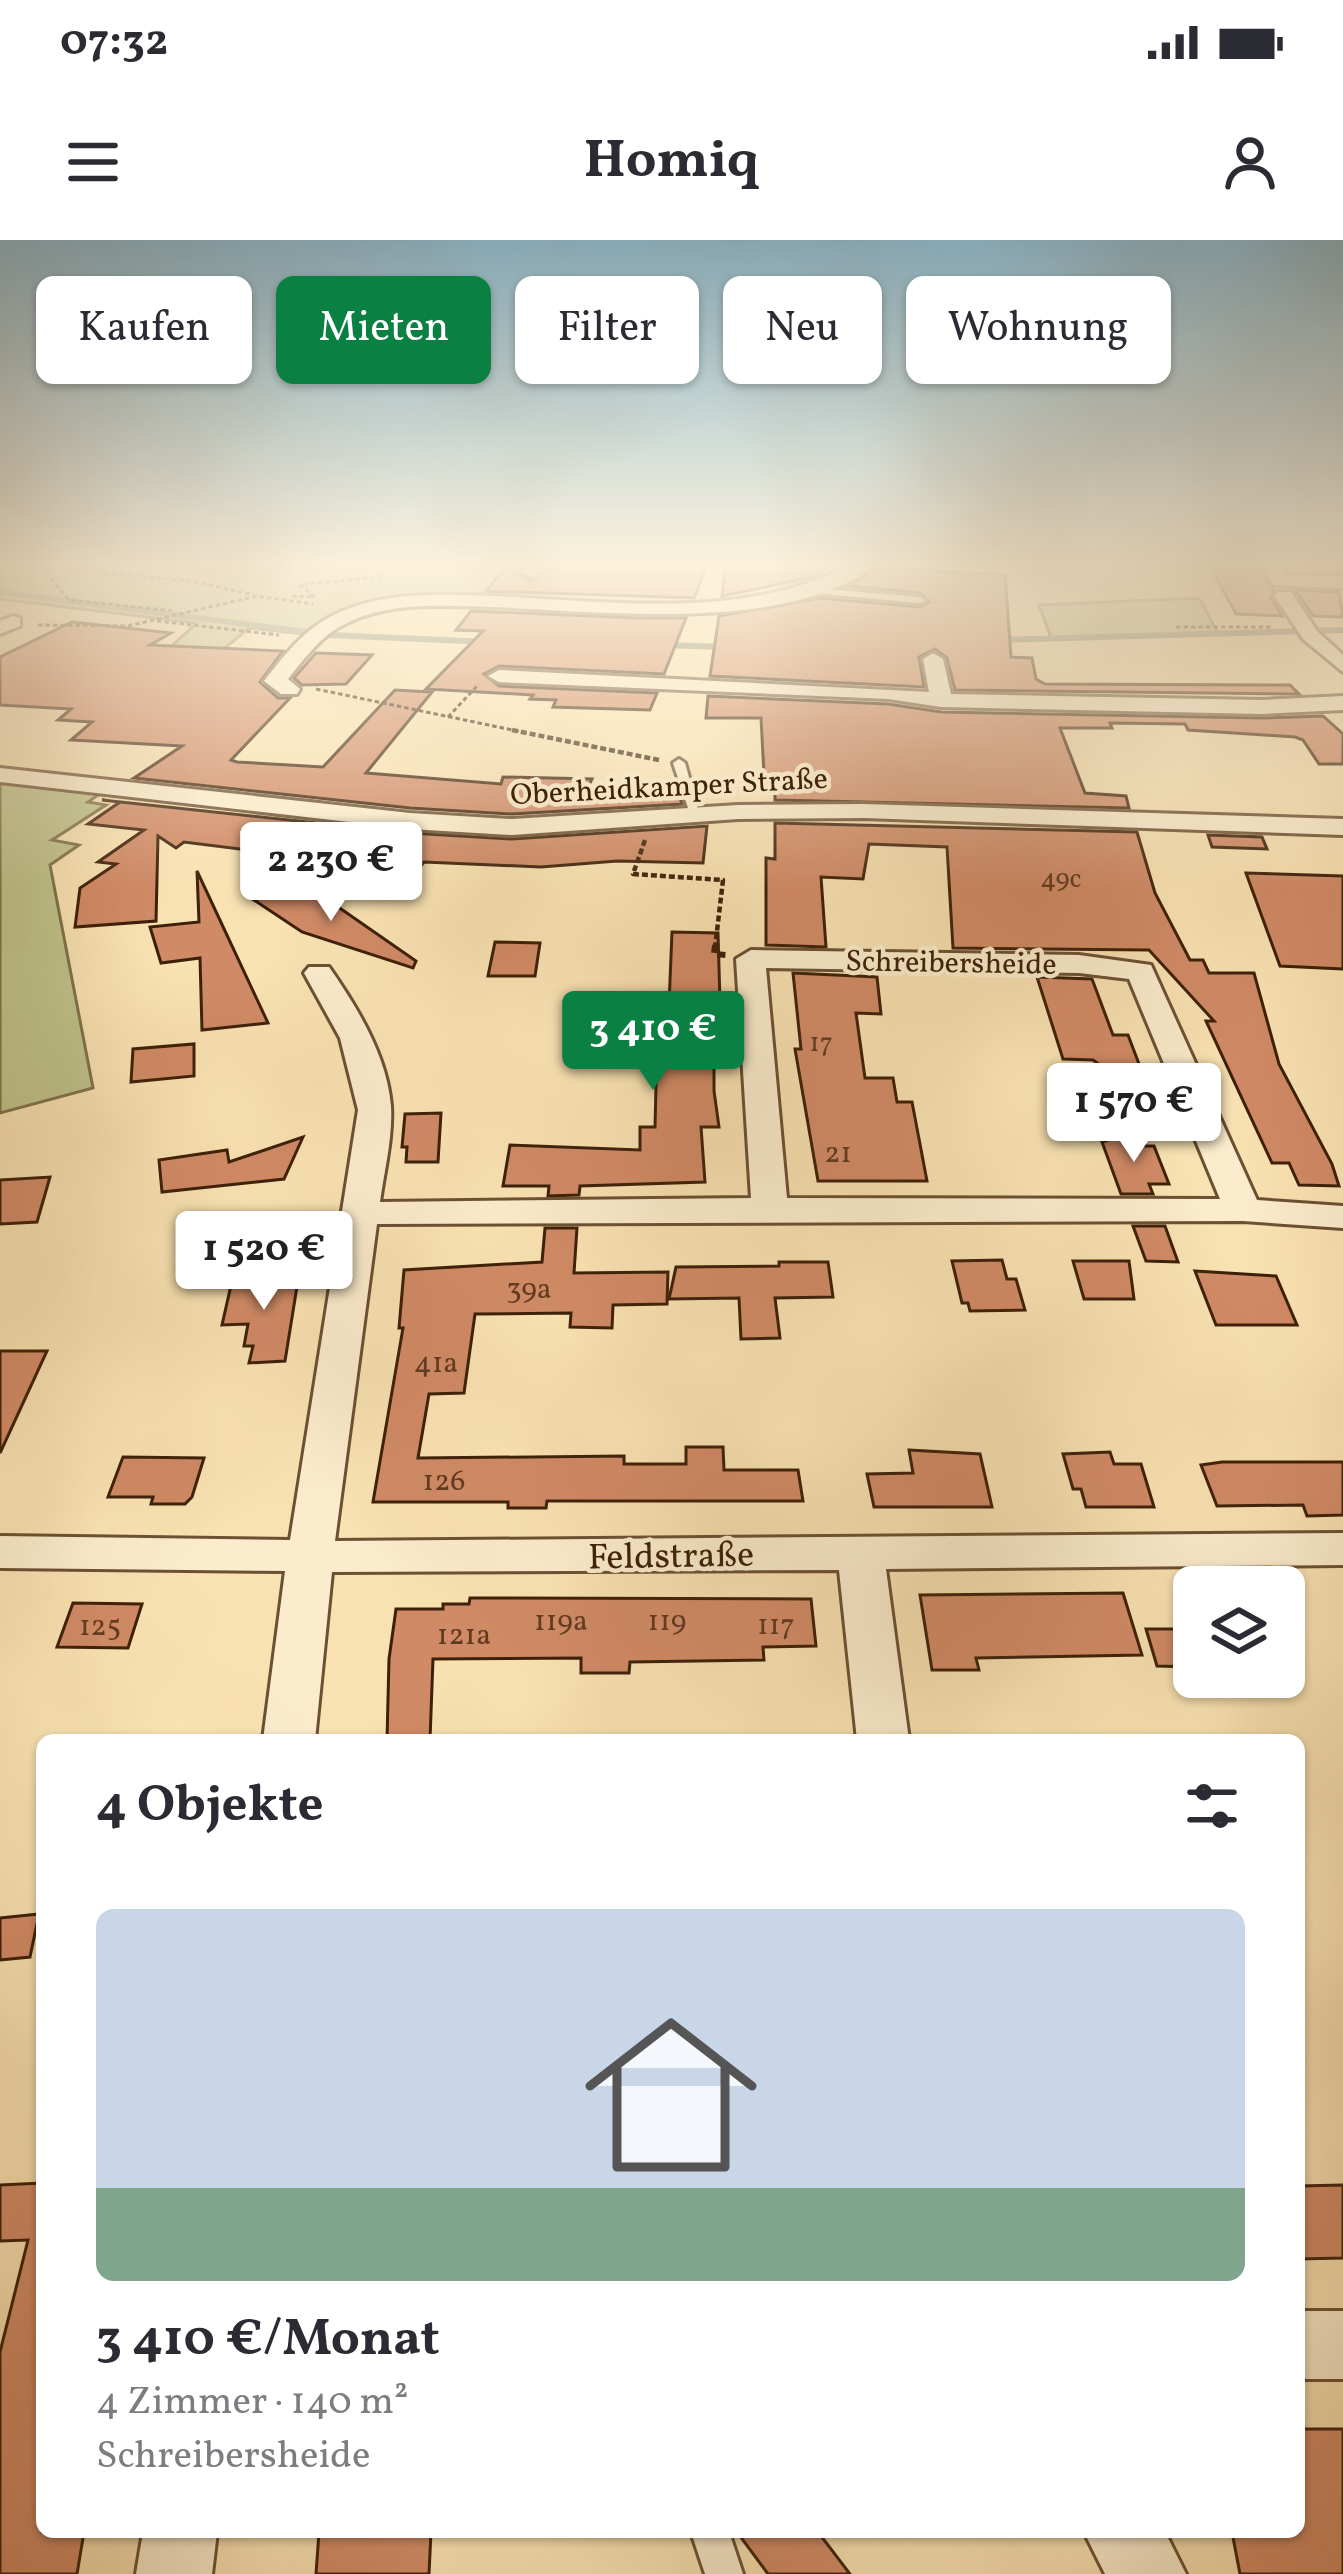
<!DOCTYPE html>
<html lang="de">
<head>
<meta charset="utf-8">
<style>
	:root { --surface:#fff; --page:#f7f7f7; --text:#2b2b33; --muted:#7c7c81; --line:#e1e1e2; --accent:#0b8043 }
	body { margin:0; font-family:Vollkorn,serif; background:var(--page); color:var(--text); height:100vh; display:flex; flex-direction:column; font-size:45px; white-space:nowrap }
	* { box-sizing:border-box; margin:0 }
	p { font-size:39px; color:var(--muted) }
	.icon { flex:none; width:66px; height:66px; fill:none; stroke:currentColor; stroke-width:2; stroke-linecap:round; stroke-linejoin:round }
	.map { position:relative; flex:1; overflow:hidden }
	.side { position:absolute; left:36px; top:1494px; width:1269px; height:804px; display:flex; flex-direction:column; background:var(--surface); border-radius:18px; box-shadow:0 3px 9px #0004 }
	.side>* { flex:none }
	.hud { position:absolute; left:36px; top:36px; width:1272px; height:108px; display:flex; gap:24px }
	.fabs { position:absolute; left:1173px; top:1326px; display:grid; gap:24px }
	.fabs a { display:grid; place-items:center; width:132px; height:132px; border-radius:18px; background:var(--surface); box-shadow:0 3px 9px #0004; font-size:60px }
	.price { position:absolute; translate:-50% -102px; padding:0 27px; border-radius:12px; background:#fff; color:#222; font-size:39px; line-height:78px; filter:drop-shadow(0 3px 6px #0008) }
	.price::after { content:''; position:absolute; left:50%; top:72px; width:36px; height:27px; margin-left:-18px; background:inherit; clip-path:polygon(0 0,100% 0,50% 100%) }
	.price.current { background:var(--accent); color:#fff }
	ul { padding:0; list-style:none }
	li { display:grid; align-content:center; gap:24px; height:636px; padding:0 60px }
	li+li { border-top:3px solid var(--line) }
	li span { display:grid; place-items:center; height:372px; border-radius:18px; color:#555 }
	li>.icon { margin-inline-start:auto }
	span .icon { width:216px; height:216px; fill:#fffc; stroke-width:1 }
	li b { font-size:51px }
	h2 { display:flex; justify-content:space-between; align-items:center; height:144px; padding:0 60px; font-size:51px }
	.chip { padding:0 42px; border-radius:18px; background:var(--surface); box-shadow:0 3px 9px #0004; font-size:42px; line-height:108px }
	.chip.current { background:var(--accent); color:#fff }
	.status { display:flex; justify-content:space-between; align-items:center; height:84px; padding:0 60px; background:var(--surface); direction:ltr }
	.status svg { height:33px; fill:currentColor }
	header { display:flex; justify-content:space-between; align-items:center; height:156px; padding:0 60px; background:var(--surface); font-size:54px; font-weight:700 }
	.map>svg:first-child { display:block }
	.green { fill:#bfc38b; stroke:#7e724a; stroke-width:3 }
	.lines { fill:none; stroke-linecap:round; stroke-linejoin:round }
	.stream { stroke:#787f67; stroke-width:6 }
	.building { fill:#d08a66; stroke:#3d2008; stroke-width:3 }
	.lane-casing { stroke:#6c5032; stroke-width:6 }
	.street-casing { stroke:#6c5032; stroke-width:6 }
	.path-far2 { stroke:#3d2008; stroke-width:3; stroke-dasharray:4.5 3; stroke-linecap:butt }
	.path-far1 { stroke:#3d2008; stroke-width:4.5; stroke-dasharray:6 3; stroke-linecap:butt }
	.path { stroke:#3d2008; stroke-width:6; stroke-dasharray:8 4.5; stroke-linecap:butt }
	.lane { fill:#fbeccd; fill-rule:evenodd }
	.street { fill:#fbeccd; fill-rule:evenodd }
	.labels { text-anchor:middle; stroke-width:9; stroke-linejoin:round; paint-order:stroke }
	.far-number-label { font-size:27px; fill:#623a20 }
	.far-street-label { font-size:30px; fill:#3d2008; stroke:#fbeccd }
	.number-label { font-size:30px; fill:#623a20 }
	.street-label { font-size:36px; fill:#3d2008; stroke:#fbeccd }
</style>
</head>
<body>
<div class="status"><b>07:32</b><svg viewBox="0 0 49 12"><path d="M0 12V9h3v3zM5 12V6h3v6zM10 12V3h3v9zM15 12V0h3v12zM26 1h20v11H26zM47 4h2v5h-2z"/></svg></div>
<header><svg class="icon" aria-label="menu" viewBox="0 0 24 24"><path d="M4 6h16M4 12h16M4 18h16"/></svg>Homiq<svg class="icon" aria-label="person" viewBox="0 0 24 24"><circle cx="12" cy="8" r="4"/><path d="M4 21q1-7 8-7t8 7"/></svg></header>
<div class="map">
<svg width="1343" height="2334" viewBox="0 0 1343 2334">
	<rect width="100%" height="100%" fill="#f9e2b2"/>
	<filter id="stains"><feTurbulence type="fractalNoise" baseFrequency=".00167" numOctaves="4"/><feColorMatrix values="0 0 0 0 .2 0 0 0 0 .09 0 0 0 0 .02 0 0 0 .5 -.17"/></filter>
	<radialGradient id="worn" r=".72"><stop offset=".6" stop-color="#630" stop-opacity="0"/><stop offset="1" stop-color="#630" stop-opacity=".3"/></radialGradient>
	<!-- green -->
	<g class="green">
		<polygon points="0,322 352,322 531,328 490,358 422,358 345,370 305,394 249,388 208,422 157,419 197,383 0,359"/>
		<polygon points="1199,358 1218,393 1051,398 1039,365"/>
		<polygon points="0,543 105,550 88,562 106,565 52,600 79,605 50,625 93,848 0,873"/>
	</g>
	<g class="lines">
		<!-- stream -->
		<g class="stream">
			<polyline points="0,352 329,395 490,402"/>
			<polyline points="996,400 1343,390"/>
			<polyline points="660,405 730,407"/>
		</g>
	</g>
	<!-- building -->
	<g class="building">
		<polygon points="510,322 526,322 519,333 530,341 564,322 708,322 694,358 486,351"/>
		<polygon points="726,322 838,322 813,337 722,356"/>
		<polygon points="1210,326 1256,326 1274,350 1271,358 1282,376 1236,374"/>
		<polygon points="877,328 1005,335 1011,417 1032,418 1036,439 1045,444 1290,445 1299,454 955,450 947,418 935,409 919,417 924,447 710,436 719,376 819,358 920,367 929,362 920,353 849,346"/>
		<polygon points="1295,350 1339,352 1343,377 1313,376"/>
		<polygon points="471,371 638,378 686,378 664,434 499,426 484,434 499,446 657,453 650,470 553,467 556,460 530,459 533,455 426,449 483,391 456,390"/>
		<polygon points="72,382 171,393 150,405 283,411 260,442 278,458 290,458 231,520 237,522 323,527 395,450 432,452 366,533 501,544 503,537 592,539 585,554 680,557 682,564 512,574 410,568 134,538 182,506 71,500 92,482 58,480 71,469 0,465 0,417"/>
		<polygon points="316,413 372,415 346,444 302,445 294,438"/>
		<polygon points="708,456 888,464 941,472 1262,478 1323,476 1343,494 1343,524 1319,524 1303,500 1295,497 1188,490 1185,484 1110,483 1112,488 1060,488 1085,553 1126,556 1129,568 775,560 775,553 765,553 761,478 706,478"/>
		<polygon points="102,560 410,593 512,599 707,586 703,623 617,621 541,627 424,622 420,627 374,626 184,602 176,608 158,596 156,681 75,687 80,648 116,624 98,622 144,590 88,584 120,562"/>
		<polygon points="775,583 1137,592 1155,653 1190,720 1203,720 1209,733 1254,733 1279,824 1332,924 1339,946 1299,945 1289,923 1272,923 1206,781 1214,781 1149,710 953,708 947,607 869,604 863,639 821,637 826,707 766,705 766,618 775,619"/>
		<polygon points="1208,595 1262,597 1267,609 1212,607"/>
		<polygon points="197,631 268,783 202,790 200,718 161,723 150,687 199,682"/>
		<polygon points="1246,633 1343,636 1343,729 1280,726"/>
		<polygon points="308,646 416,721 413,728 302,692 254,660"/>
		<polygon points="672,692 718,693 720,762 714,762 714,851 719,887 701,887 705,942 580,946 579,955 548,956 549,946 503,946 510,905 640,910 640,887 655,887 658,764 669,765"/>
		<polygon points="495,702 540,703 535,736 488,736"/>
		<polygon points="793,733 877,737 881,774 856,773 865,838 893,838 897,862 912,862 927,941 818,941 795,809 801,809"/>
		<polygon points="1037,737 1092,739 1113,795 1128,795 1161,882 1119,881 1100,825 1093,820 1063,819"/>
		<polygon points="194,804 194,836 131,842 133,809"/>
		<polygon points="441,873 438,922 406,922 407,907 402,907 405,874"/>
		<polygon points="1130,892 1135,906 1154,906 1169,944 1149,944 1153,954 1121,954 1102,902"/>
		<polygon points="303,897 284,939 162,952 159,920 227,910 229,922"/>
		<polygon points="50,937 37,982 0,984 0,940"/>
		<polygon points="1133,986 1165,986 1178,1022 1146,1021"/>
		<polygon points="545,988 577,988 574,1033 668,1032 667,1064 613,1065 612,1088 570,1087 571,1073 475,1074 464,1153 429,1154 418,1218 624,1216 624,1224 686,1224 686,1207 723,1207 724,1230 798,1230 803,1261 547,1261 546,1268 508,1268 508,1262 373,1262 403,1088 399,1088 404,1030 542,1022"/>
		<polygon points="1002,1020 1007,1039 1016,1039 1025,1070 970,1071 968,1063 962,1063 952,1021"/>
		<polygon points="1073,1021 1129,1021 1134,1059 1084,1059"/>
		<polygon points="779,1022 828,1022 833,1057 775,1058 780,1098 741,1099 739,1058 669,1059 676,1027 779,1026"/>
		<polygon points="1195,1031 1276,1036 1297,1085 1216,1085"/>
		<polygon points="299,1034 285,1121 249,1123 253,1106 244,1106 248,1084 222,1085 232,1041 249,1035"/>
		<polygon points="0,1111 47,1111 0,1213"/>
		<polygon points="909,1210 980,1214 992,1267 874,1267 867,1234 913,1233"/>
		<polygon points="1110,1212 1114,1224 1141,1224 1154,1267 1086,1267 1081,1249 1073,1249 1063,1214"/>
		<polygon points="123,1217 204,1218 192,1257 185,1264 151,1264 153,1257 108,1257"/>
		<polygon points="1222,1222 1343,1222 1343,1275 1307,1276 1303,1265 1217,1266 1201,1225"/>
		<polygon points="1123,1353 1142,1415 976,1418 979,1430 932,1430 920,1355"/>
		<polygon points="470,1358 811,1359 816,1406 763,1407 764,1420 630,1422 629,1433 581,1433 581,1418 433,1419 430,1500 387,1500 389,1419 396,1369 443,1369 443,1364 469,1364"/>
		<polygon points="73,1363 142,1364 128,1408 57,1407"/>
		<polygon points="1146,1389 1194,1389 1194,1427 1157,1426"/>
		<polygon points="39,1674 30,1717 0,1720 0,1678"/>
		<polygon points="42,1943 42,2292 84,2292 77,2334 0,2334 0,2112 28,2000 0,2001 0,1945"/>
		<polygon points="1343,1945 1343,2018 1299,2019 1299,1946"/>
		<polygon points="1299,2189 1343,2189 1343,2334 1240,2334 1232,2292 1299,2292"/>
		<polygon points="319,2292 431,2292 429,2334 316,2334"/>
		<polygon points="737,2292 818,2292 850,2334 768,2334"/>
	</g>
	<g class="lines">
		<defs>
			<g id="lane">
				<polygon points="805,347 920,357 925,360 920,363 802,352"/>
				<polygon points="679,519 685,523 700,577 690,574 673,523"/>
				<polygon points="691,2292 729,2292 743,2334 705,2334"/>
			</g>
			<g id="street">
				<polygon points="532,322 552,322 532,337 523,332"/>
				<path d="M856,322H878C797,395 596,371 492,367C445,366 391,361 347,383C321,395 305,418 288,439L300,449L297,454H281L264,441C283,417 303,391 330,377C379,351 439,354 493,356C612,361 748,382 856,322Z"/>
				<polygon points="1259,322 1277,322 1286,336 1343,336 1343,348 1274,345"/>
				<polygon points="1277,352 1291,352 1317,391 1343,415 1343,432 1303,399 1275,356"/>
				<polygon points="13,376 20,378 20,386 0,394 0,381"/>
				<polygon points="933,413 943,419 951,454 1262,460 1343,456 1343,470 1262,474 941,467 888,459 499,442 488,436 499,430 929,452 923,419"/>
				<polygon points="0,528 410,573 512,579 738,565 864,564 1343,579 1343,595 864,578 738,579 512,595 410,589 0,542"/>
				<path d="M751,710L1079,715L1151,725L1257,960L1343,966V988L1243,981L377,984L335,1301L1343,1293V1325L886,1329L909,1500H857L839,1330L332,1332L315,1500H263L285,1331L0,1328V1296L290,1300L358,870L340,798L304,733L309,727H329C357,767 387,816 391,866C393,897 384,932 380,962L751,958L736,719ZM766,728L1079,733L1129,739L1220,959L787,958Z"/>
				<rect x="1299" y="2071" width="44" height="68"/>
				<polygon points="143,2292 217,2292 212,2334 136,2334"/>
				<polygon points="1084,2292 1165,2292 1186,2334 1105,2334"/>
			</g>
		</defs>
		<!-- lane casing -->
		<use href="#lane" class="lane-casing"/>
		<!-- street casing -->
		<use href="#street" class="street-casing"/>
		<!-- path-far2 -->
		<g class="path-far2">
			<polyline points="0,324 192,341 254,355"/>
			<polyline points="46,333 69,360 174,371"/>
			<polyline points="292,356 315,357"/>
			<polyline points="315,357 300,345 386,336"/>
			<polyline points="157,381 279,395"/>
			<polyline points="38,385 128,386 257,356 313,364"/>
			<polyline points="1176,387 1271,387"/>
			<polyline points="316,449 527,493"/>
			<polyline points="448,477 479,444"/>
		</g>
		<!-- path-far1 -->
		<g class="path-far1">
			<polyline points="512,490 659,520"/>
			<polyline points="645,600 633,634 723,640 715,708"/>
		</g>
		<!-- path -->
		<polyline class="path" points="715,705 714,714 726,715"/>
		<!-- lane -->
		<use href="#lane" class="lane"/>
		<!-- street -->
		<use href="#street" class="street"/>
	</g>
	<!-- sky -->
	<linearGradient id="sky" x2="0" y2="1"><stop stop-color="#8bb8ce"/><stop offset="0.5" stop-color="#fcf2dc"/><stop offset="1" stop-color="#fcf2dc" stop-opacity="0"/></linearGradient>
	<rect width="1343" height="649" fill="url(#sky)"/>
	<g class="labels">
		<!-- far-number labels -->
		<g class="far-number-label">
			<text x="1061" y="647">49c</text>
			<text x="821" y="811">17</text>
		</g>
		<!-- far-street labels -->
		<g class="far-street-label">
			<text transform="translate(669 546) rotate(-3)" y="10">Oberheidkamper Straße</text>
			<text transform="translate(951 722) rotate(1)" y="10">Schreibersheide</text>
		</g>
		<!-- number labels -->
		<g class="number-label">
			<text x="838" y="922">21</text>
			<text x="529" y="1058">39a</text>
			<text x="436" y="1132">41a</text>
			<text x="444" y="1250">126</text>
			<text x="561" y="1390">119a</text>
			<text x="667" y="1390">119</text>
			<text x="776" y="1394">117</text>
			<text x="100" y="1395">125</text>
			<text x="464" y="1404">121a</text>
		</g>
		<!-- street labels -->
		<g class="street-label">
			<text transform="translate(671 1314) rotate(-1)" y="13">Feldstraße</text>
		</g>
	</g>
	<rect width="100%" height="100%" filter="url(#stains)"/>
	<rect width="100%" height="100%" fill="url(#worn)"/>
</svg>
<div class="fabs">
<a><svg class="icon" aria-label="layers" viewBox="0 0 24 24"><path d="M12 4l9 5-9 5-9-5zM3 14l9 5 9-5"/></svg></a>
</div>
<b class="price" style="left:331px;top:684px">2 230 €</b>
<b class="price current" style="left:653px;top:853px">3 410 €</b>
<b class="price" style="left:1134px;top:925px">1 570 €</b>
<b class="price" style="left:264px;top:1073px">1 520 €</b>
<div class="hud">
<a class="chip">Kaufen</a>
<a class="chip current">Mieten</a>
<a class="chip">Filter</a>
<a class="chip">Neu</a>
<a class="chip">Wohnung</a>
</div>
<section class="side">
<h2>4 Objekte<svg class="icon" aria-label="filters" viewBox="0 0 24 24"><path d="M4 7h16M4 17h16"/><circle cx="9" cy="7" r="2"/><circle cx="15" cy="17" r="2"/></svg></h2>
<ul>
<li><span style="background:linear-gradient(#c9d6e8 75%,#7fa58c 0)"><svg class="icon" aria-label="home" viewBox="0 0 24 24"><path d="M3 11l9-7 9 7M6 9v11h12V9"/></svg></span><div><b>3 410 €/Monat</b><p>4 Zimmer · 140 m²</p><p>Schreibersheide</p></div></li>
</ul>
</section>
</div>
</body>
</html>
